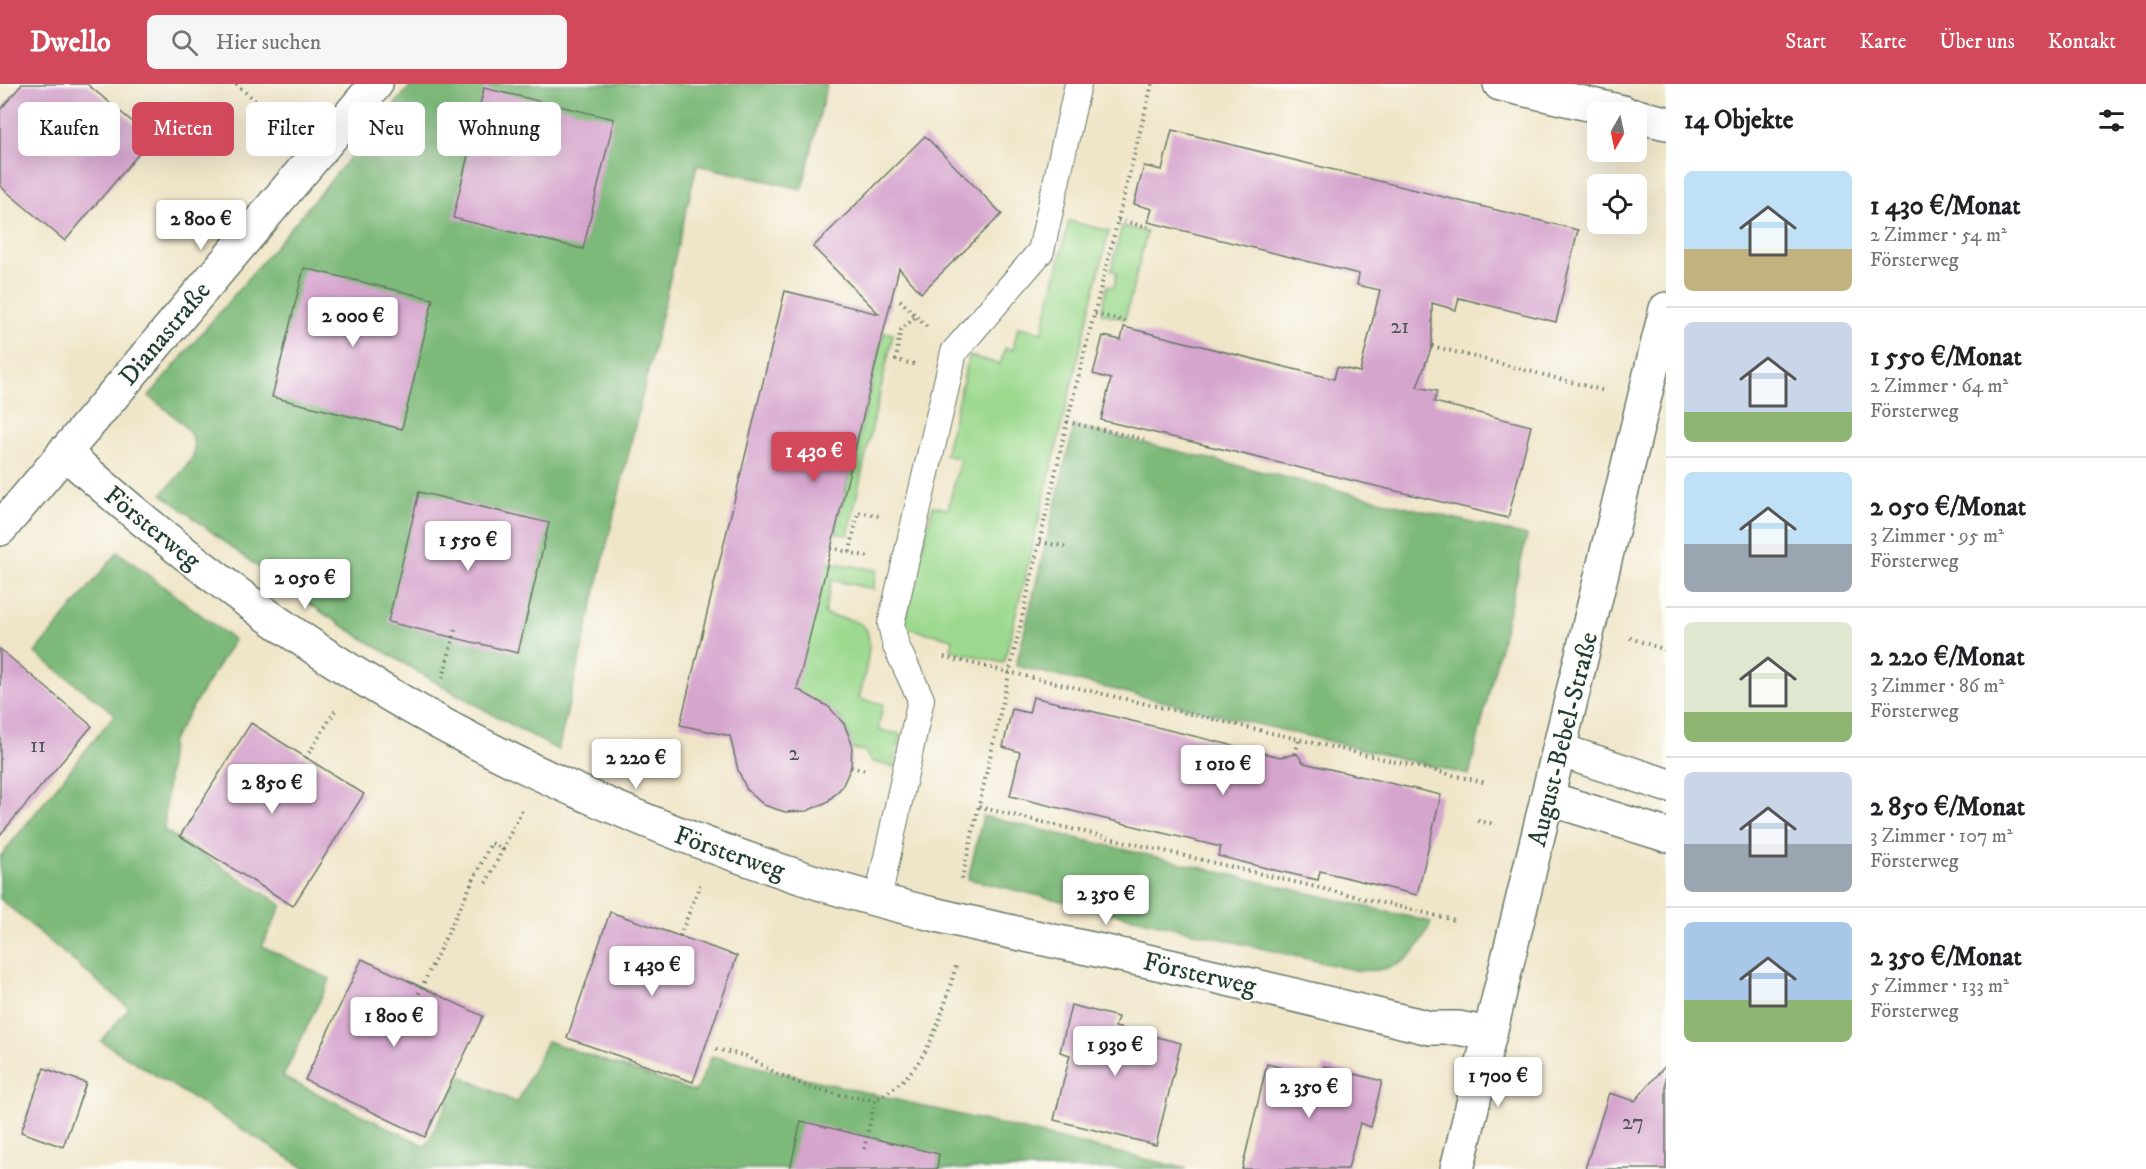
<!DOCTYPE html>
<html lang="de">
<head>
<meta charset="utf-8">
<style>
	:root { --surface:#fff; --page:#f6f6f6; --text:#202124; --muted:#757577; --line:#e0e0e0; --accent:#d1495b }
	body { margin:0; font-family:"IM FELL DW Pica",serif; background:var(--page); color:var(--text); height:100vh; display:flex; flex-direction:column; font-size:22px; white-space:nowrap }
	* { box-sizing:border-box; margin:0 }
	p { font-size:20px; color:var(--muted) }
	.icon { flex:none; width:33px; height:33px; fill:none; stroke:currentColor; stroke-width:2; stroke-linecap:round; stroke-linejoin:round }
	.map { position:relative; flex:1; overflow:hidden }
	.details { display:flex; flex-direction:column; background:var(--surface); width:480px }
	.details>* { flex:none }
	.hud { position:absolute; left:18px; top:18px; width:570px; height:54px; display:flex; gap:12px }
	.needle { width:39px; rotate:189deg }
	.buttons { position:absolute; left:1587px; top:18px; display:grid; gap:12px }
	.buttons a { display:grid; place-items:center; width:60px; height:60px; border-radius:9px; background:var(--surface); box-shadow:0 6px 24px #0002; font-size:30px }
	.price { position:absolute; translate:-50% -51px; padding:0 14px; border-radius:6px; background:#fff; color:#222; font-size:20px; line-height:39px; filter:drop-shadow(0 2px 3px #0008) }
	.price::after { content:''; position:absolute; left:50%; top:36px; width:18px; height:14px; margin-left:-9px; background:inherit; clip-path:polygon(0 0,100% 0,50% 100%) }
	.price.on { background:var(--accent); color:#fff }
	ul { padding:0; list-style:none }
	li { display:flex; align-items:center; gap:18px; height:150px; padding:0 18px }
	li+li { border-top:2px solid var(--line) }
	li span { display:grid; place-items:center; flex:none; width:168px; height:120px; border-radius:9px; color:#555 }
	li>.icon { margin-inline-start:auto }
	span .icon { width:72px; height:72px; fill:#fffc; stroke-width:1 }
	li b { font-size:26px }
	h2 { display:flex; justify-content:space-between; align-items:center; height:72px; padding:0 18px; font-size:26px }
	.tag { padding:0 21px; border-radius:9px; background:var(--surface); box-shadow:0 6px 24px #0002; font-size:21px; line-height:54px }
	.tag.on { background:var(--accent); color:#fff }
	header { display:flex; align-items:center; gap:36px; box-sizing:border-box; height:84px; padding:0 30px; background:var(--accent); color:#fff }
	header strong { font-size:28px }
	nav { display:flex; gap:33px; margin-inline-start:auto; font-size:21px }
	.search { width:420px; height:54px; background:var(--page); display:flex; align-items:center; gap:15px; box-sizing:border-box; padding:0 21px; border-radius:9px; color:var(--muted); font-size:22px }
	main { display:flex; flex:1; min-height:0 }
	.map>svg:first-child { display:block }
	.green { fill:#9cd98e; stroke:#5e8b61; stroke-width:1.5 }
	.forest { fill:#7db979; stroke:#4e7b56; stroke-width:1.5 }
	.building { fill:#d6a5ce }
	.lines { fill:none; stroke-linecap:round; stroke-linejoin:round }
	.lane-casing { stroke:#687868; stroke-width:28 }
	.street-casing { stroke:#687868; stroke-width:36 }
	.secondary-casing { stroke:#687868; stroke-width:36 }
	.path { stroke:#687868; stroke-width:4; stroke-dasharray:1.5 4.5; stroke-linecap:butt }
	.lane { stroke:#fff; stroke-width:26 }
	.street { stroke:#fff; stroke-width:33 }
	.secondary { stroke:#fff; stroke-width:33 }
	.labels { text-anchor:middle; stroke-width:4.5; stroke-linejoin:round; paint-order:stroke }
	.number-label { font-size:22px; fill:#4d575a }
	.street-label { font-size:26px; fill:#1f3d34; stroke:#fdfcf7 }
</style>
</head>
<body>
<header>
<strong>Dwello</strong>
<div class="search"><svg class="icon" aria-label="search" viewBox="0 0 24 24"><circle cx="10" cy="10" r="6"/><path d="M15 15l6 6"/></svg>Hier suchen</div>
<nav><a>Start</a><a>Karte</a><a>Über uns</a><a>Kontakt</a></nav>
</header>
<main>
<div class="map">
<svg width="1666" height="1085" viewBox="0 0 1666 1085">
	<rect width="100%" height="100%" fill="#fdfcf7"/>
	<filter id="ink" filterUnits="userSpaceOnUse"><feTurbulence type="fractalNoise" baseFrequency=".0167" numOctaves="2"/><feDisplacementMap in="SourceGraphic" scale="12" xChannelSelector="R" yChannelSelector="G"/><feConvolveMatrix kernelMatrix="1 2 1 2 8 2 1 2 1" color-interpolation-filters="sRGB"/></filter>
	<filter id="wash" filterUnits="userSpaceOnUse"><feTurbulence type="fractalNoise" baseFrequency=".008" numOctaves="4" result="noise"/><feDisplacementMap in="SourceGraphic" scale="24" xChannelSelector="R" yChannelSelector="G"/><feGaussianBlur stdDeviation="1.35" result="paint"/><feColorMatrix in="noise" values="0 0 0 0 0 0 0 0 0 0 0 0 0 0 0 0 0 1.4 0 .05"/><feComposite in="paint" operator="in"/></filter>
	<g filter="url(#wash)">
		<rect width="100%" height="100%" fill="#efe5c8"/>
		<!-- green -->
		<g class="green">
			<polygon points="1069,137 1109,147 1004,579 951,566 953,555 903,543 933,422 948,425 960,375 945,371 969,272 1000,280 1005,264 1013,266 1018,243 1042,248"/>
			<polygon points="1122,142 1147,148 1125,235 1101,229 1107,202 1114,203 1117,188 1111,186"/>
			<polygon points="884,248 893,250 848,451 835,449"/>
			<path d="M828,478L877,486L873,505L832,496L824,530C837,534 854,534 864,543C876,553 862,600 859,615L883,620L878,646L901,650L894,683L870,677L865,667L852,665C848,630 827,623 799,612L786,574Z"/>
		</g>
		<!-- forest -->
		<g class="forest">
			<path d="M412,0H827L802,105L697,81L558,666C478,623 399,579 323,529C267,492 215,450 162,410C171,399 183,389 190,377C208,351 166,327 149,312Z"/>
			<polygon points="1074,342 1527,452 1469,691 1016,582"/>
			<polygon points="118,468 234,556 171,658 164,746 282,821 262,862 330,895 283,993 426,1062 461,992 517,1019 547,957 695,1008 712,972 1187,1085 308,1085 303,1083 101,957 129,924 0,815 0,773 115,630 35,569"/>
			<path d="M983,732L1431,838C1416,876 1395,890 1354,886L968,795Z"/>
		</g>
		<g id="blocks">
			<!-- building -->
			<g class="building">
				<polygon points="22,0 87,0 152,54 65,157 0,102 0,26"/>
				<polygon points="484,4 614,35 583,165 453,134"/>
				<polygon points="1172,46 1578,146 1556,238 1459,214 1456,226 1432,219 1432,262 1417,303 1437,307 1434,318 1531,342 1508,434 1101,336 1111,295 1093,290 1103,252 1121,256 1124,243 1334,295 1337,283 1360,288 1380,206 1357,201 1359,190 1148,138 1152,125 1134,120 1144,82 1162,86"/>
				<polygon points="925,52 1002,130 921,209 899,184 797,605 829,623 844,640 852,660 851,683 842,703 827,718 807,727 785,728 764,721 747,706 738,686 730,652 680,641 785,207 879,230 813,163"/>
				<polygon points="304,184 433,215 402,345 272,313"/>
				<polygon points="419,408 549,439 518,569 388,538"/>
				<polygon points="0,565 92,642 0,751"/>
				<polygon points="1033,613 1280,673 1297,670 1304,679 1441,711 1417,811 1320,787 1318,796 1274,786 1218,772 1221,763 1010,712 1020,668 1003,663 1012,625 1029,629"/>
				<polygon points="251,639 364,710 293,822 180,752"/>
				<polygon points="610,828 737,872 693,998 567,954"/>
				<polygon points="362,875 483,932 425,1053 305,996"/>
				<polygon points="1071,921 1118,933 1115,943 1181,959 1156,1061 1054,1036 1070,971 1060,968"/>
				<polygon points="1267,980 1321,993 1324,982 1382,997 1371,1043 1360,1039 1348,1085 1242,1085"/>
				<polygon points="1666,981 1666,1085 1585,1085 1609,1009 1635,1017"/>
				<polygon points="44,984 86,999 63,1063 21,1048"/>
				<polygon points="801,1037 939,1070 937,1085 790,1085"/>
			</g>
		</g>
	</g>
	<g filter="url(#ink)">
		<use href="#blocks" fill-opacity="0" stroke="#687868" stroke-width="1.5"/>
		<g class="lines">
			<defs>
				<polyline id="lane" points="878,815 921,615 896,562 891,540 954,268 1041,167 1078,0"/>
				<g id="street">
					<polyline points="1500,0 1623,28"/>
					<polyline points="1636,32 1666,39"/>
					<path d="M64,368C128,425 194,479 264,529C430,648 618,734 812,797C920,831 1033,852 1143,876C1239,897 1335,921 1430,944H1458L1490,950"/>
					<polyline points="0,445 376,0"/>
					<polyline points="1559,666 1666,701"/>
					<polyline points="1547,714 1666,751"/>
				</g>
				<polyline id="secondary" points="1457,1085 1666,225"/>
			</defs>
			<!-- lane casing -->
			<use href="#lane" class="lane-casing"/>
			<!-- street casing -->
			<use href="#street" class="street-casing"/>
			<!-- secondary casing -->
			<use href="#secondary" class="secondary-casing"/>
			<!-- path -->
			<g class="path">
				<polyline points="236,0 284,42"/>
				<polyline points="1118,136 1148,143"/>
				<polyline points="900,216 927,243"/>
				<polyline points="1095,230 1125,237"/>
				<polyline points="1432,262 1602,306"/>
				<polyline points="914,280 896,276 900,247 916,232"/>
				<polyline points="1067,338 1144,355"/>
				<polyline points="1040,458 1067,463"/>
				<polyline points="831,464 869,473"/>
				<polyline points="850,468 858,428 879,432"/>
				<polyline points="1630,554 1666,566"/>
				<polyline points="944,573 1487,699"/>
				<polyline points="443,594 456,542"/>
				<polyline points="1295,670 1299,656"/>
				<polyline points="306,674 335,627"/>
				<polyline points="851,683 866,686"/>
				<polyline points="979,723 1455,836"/>
				<polyline points="1478,737 1496,740"/>
				<polyline points="962,795 1067,338 1152,0"/>
				<polyline points="486,799 503,765"/>
				<polyline points="680,852 700,801"/>
				<polyline points="416,915 491,759 503,765 522,726"/>
				<polyline points="716,965 746,972 776,989 808,1003 841,1011 875,1016"/>
				<path d="M864,1065L875,1016C931,986 940,934 957,879"/>
			</g>
			<!-- lane -->
			<use href="#lane" class="lane"/>
			<!-- street -->
			<use href="#street" class="street"/>
			<!-- secondary -->
			<use href="#secondary" class="secondary"/>
		</g>
	</g>
	<g class="labels">
		<!-- number labels -->
		<g class="number-label">
			<text x="1400" y="249">21</text>
			<text x="38" y="668">11</text>
			<text x="794" y="676">2</text>
			<text x="1633" y="1045">27</text>
		</g>
		<!-- street labels -->
		<g class="street-label">
			<text transform="translate(164 249) rotate(-50)" y="9">Dianastraße</text>
			<text transform="translate(153 443) rotate(39)" y="9">Försterweg</text>
			<text transform="translate(1562 655) rotate(-76)" y="9">August-Bebel-Straße</text>
			<text transform="translate(730 768) rotate(19)" y="9">Försterweg</text>
			<text transform="translate(1200 889) rotate(13)" y="9">Försterweg</text>
		</g>
	</g>
</svg>
<div class="buttons">
<a><svg class="needle" viewBox="-14 -14 28 28"><path d="M0-13l5 13h-10z" fill="#e53935"/><path d="M0 13l5-13h-10z" fill="#757577"/></svg></a>
<a><svg class="icon" aria-label="locate" viewBox="0 0 24 24"><circle cx="12" cy="12" r="6"/><path d="M12 2v4M12 18v4M2 12h4M18 12h4"/></svg></a>
</div>
<b class="price" style="left:201px;top:167px">2 800 €</b>
<b class="price" style="left:353px;top:264px">2 000 €</b>
<b class="price on" style="left:814px;top:399px">1 430 €</b>
<b class="price" style="left:468px;top:488px">1 550 €</b>
<b class="price" style="left:305px;top:526px">2 050 €</b>
<b class="price" style="left:636px;top:706px">2 220 €</b>
<b class="price" style="left:1223px;top:712px">1 010 €</b>
<b class="price" style="left:272px;top:731px">2 850 €</b>
<b class="price" style="left:1106px;top:842px">2 350 €</b>
<b class="price" style="left:652px;top:913px">1 430 €</b>
<b class="price" style="left:394px;top:964px">1 800 €</b>
<b class="price" style="left:1115px;top:993px">1 930 €</b>
<b class="price" style="left:1498px;top:1024px">1 700 €</b>
<b class="price" style="left:1309px;top:1035px">2 350 €</b>
<div class="hud">
<a class="tag">Kaufen</a>
<a class="tag on">Mieten</a>
<a class="tag">Filter</a>
<a class="tag">Neu</a>
<a class="tag">Wohnung</a>
</div>
</div>
<section class="details">
<h2>14 Objekte<svg class="icon" aria-label="filters" viewBox="0 0 24 24"><path d="M4 7h16M4 17h16"/><circle cx="9" cy="7" r="2"/><circle cx="15" cy="17" r="2"/></svg></h2>
<ul>
<li><span style="background:linear-gradient(#bfe0f5 65%,#c2b280 0)"><svg class="icon" aria-label="home" viewBox="0 0 24 24"><path d="M3 11l9-7 9 7M6 9v11h12V9"/></svg></span><div><b>1 430 €/Monat</b><p>2 Zimmer · 54 m²</p><p>Försterweg</p></div></li>
<li><span style="background:linear-gradient(#c9d6e8 75%,#8fb573 0)"><svg class="icon" aria-label="home" viewBox="0 0 24 24"><path d="M3 11l9-7 9 7M6 9v11h12V9"/></svg></span><div><b>1 550 €/Monat</b><p>2 Zimmer · 64 m²</p><p>Försterweg</p></div></li>
<li><span style="background:linear-gradient(#bfe0f5 60%,#9aa5b1 0)"><svg class="icon" aria-label="home" viewBox="0 0 24 24"><path d="M3 11l9-7 9 7M6 9v11h12V9"/></svg></span><div><b>2 050 €/Monat</b><p>3 Zimmer · 95 m²</p><p>Försterweg</p></div></li>
<li><span style="background:linear-gradient(#dfe7d0 75%,#8fb573 0)"><svg class="icon" aria-label="home" viewBox="0 0 24 24"><path d="M3 11l9-7 9 7M6 9v11h12V9"/></svg></span><div><b>2 220 €/Monat</b><p>3 Zimmer · 86 m²</p><p>Försterweg</p></div></li>
<li><span style="background:linear-gradient(#c9d6e8 60%,#9aa5b1 0)"><svg class="icon" aria-label="home" viewBox="0 0 24 24"><path d="M3 11l9-7 9 7M6 9v11h12V9"/></svg></span><div><b>2 850 €/Monat</b><p>3 Zimmer · 107 m²</p><p>Försterweg</p></div></li>
<li><span style="background:linear-gradient(#a9c7e8 65%,#8fb573 0)"><svg class="icon" aria-label="home" viewBox="0 0 24 24"><path d="M3 11l9-7 9 7M6 9v11h12V9"/></svg></span><div><b>2 350 €/Monat</b><p>5 Zimmer · 133 m²</p><p>Försterweg</p></div></li>
</ul>
</section>
</main>
</body>
</html>
